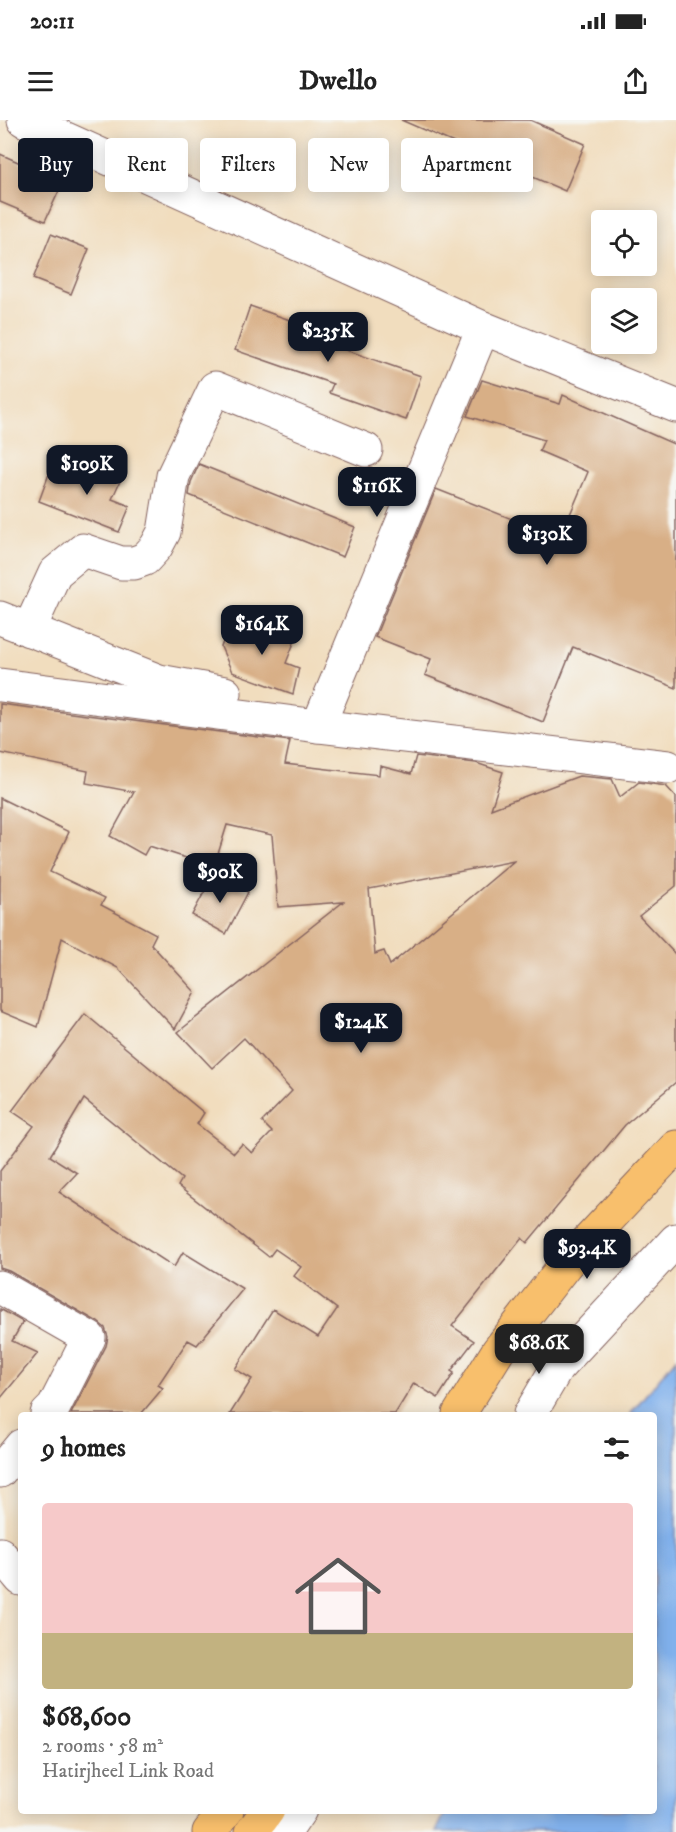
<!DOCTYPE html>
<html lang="en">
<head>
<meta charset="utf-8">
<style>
	:root { --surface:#fff; --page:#f2f2f2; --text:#222; --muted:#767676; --line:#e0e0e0; --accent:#111827 }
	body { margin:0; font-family:"IM FELL DW Pica",serif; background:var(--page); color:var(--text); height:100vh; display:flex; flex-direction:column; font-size:22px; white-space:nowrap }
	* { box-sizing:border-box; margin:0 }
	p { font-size:20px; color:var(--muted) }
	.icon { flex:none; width:33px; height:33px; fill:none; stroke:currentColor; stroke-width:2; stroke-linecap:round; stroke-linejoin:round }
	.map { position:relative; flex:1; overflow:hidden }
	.drawer { position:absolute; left:18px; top:1292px; width:639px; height:402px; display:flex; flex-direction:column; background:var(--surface); border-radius:6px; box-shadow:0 3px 15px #0003 }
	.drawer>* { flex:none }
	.guide { position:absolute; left:18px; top:18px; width:640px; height:54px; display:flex; gap:12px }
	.tools { position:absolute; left:591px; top:90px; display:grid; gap:12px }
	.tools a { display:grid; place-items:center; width:66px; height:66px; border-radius:6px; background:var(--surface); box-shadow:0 3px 15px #0003; font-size:30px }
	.price { position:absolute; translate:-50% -51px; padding:0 14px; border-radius:12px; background:var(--accent); color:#fff; font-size:20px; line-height:39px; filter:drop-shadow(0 2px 3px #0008) }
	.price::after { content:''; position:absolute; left:50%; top:36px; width:18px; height:14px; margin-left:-9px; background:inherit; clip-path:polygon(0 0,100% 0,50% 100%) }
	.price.active { background:#222; color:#fff }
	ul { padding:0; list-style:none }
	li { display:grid; align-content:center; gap:12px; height:318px; padding:0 24px }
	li+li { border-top:2px solid var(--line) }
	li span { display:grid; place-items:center; height:186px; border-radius:6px; color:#555 }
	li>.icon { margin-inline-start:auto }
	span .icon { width:108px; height:108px; fill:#fffc; stroke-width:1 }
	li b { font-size:26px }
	h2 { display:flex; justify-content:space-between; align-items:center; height:72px; padding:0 24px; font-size:26px }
	.tag { padding:0 21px; border-radius:6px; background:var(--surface); box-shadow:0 3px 15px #0003; font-size:21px; line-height:54px }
	.tag.active { background:var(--accent); color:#fff }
	.status { display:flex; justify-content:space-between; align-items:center; height:42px; padding:0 30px; background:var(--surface); direction:ltr }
	.status svg { height:16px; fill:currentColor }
	header { display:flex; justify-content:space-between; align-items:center; height:78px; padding:0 24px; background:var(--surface); font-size:27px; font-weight:700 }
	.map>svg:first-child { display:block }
	.water { fill:#81b1ec; stroke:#66688c; stroke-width:1.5 }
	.building { fill:#d8af86; fill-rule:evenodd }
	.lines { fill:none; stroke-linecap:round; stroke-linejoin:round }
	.minor-casing { stroke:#84625e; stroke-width:35 }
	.major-casing { stroke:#84625e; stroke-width:35 }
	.minor { stroke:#fff; stroke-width:33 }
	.major { stroke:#f8bf6c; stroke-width:33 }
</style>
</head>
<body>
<div class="status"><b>20:11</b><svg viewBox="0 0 49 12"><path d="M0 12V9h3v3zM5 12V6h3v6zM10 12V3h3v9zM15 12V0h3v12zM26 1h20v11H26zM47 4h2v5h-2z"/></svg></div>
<header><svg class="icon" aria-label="menu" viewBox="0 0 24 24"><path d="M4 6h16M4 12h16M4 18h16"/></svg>Dwello<svg class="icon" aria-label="share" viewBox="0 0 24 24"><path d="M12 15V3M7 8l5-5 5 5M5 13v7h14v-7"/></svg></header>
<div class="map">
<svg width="676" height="1712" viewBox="0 0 676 1712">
	<rect width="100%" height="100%" fill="#f6f6f2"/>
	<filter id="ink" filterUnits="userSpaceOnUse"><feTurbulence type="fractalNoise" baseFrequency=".0167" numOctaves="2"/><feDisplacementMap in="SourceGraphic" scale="12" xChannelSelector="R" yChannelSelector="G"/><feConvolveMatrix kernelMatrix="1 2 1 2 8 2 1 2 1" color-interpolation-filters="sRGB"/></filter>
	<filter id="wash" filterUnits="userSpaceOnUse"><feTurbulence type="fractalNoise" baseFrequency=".008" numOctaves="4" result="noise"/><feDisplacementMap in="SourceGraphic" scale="24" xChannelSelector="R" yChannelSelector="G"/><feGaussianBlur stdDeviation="1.35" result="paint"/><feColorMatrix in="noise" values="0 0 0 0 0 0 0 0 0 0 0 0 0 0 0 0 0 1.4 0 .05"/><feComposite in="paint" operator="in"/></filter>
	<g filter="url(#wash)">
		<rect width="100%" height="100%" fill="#f1ddbe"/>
		<!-- water -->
		<polygon class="water" points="676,1238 676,1712 436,1712 446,1691 654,1690 654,1294 630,1294"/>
		<g id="blocks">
			<!-- building -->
			<g class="building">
				<polygon points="401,0 530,0 585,24 565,71"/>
				<polygon points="0,34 63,62 45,101 0,82"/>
				<polygon points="51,114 89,129 71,174 33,159"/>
				<polygon points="250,186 327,213 323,222 421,256 406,300 329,273 333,264 235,230"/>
				<polygon points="482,260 560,284 563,275 676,325 676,568 573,527 543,602 425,555 431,539 375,517 436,369 560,418 588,352 539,331 544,320 467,296"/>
				<polygon points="75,341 121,359 112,379 130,386 119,412 39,381 49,354 67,361"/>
				<polygon points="199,344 355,407 343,437 189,375 191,362"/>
				<polygon points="231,502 269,517 273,506 297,515 286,543 299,548 293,574 232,552 221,527"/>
				<path d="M0,584L290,621L285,644L379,655L380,646L411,654L416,636L476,643L503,652L491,689L579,656L612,659L620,677L639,662L666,666L676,677V766L639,796L676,835V962L625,1005L527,1123L522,1118L452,1206L474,1221L451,1251L454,1253L438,1278L414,1263L395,1294H230L252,1259L235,1249L273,1189L318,1217L337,1189L294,1156L301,1147L275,1129L269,1137L178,1066L182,1059L84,979L50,1036L77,1053L59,1072L174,1147L183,1132L243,1169L197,1225L188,1220L158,1265L163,1268L141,1294H71L106,1226L108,1217L105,1208L98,1202L9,1151L0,1148V1051L34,1006L12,991L85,894L204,993L197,1004L234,1033L242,1024L252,1033L272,1012L262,1002L292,971L244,918L212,948L178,912L343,782L278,787L272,715L227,705L214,747L149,726L144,735L110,716L134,672L86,663L88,651L0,633ZM514,741L390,845L384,831L375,834L369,769Z"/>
				<polygon points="0,678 69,712 50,752 105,778 101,785 156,814 151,824 195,872 175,909 118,848 62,818 38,907 0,891"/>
				<polygon points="214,754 248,772 226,814 192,795"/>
				<polygon points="0,1189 23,1202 12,1221 38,1233 0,1279"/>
			</g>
		</g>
	</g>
	<g filter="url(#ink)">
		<use href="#blocks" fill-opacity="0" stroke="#84625e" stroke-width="1.5"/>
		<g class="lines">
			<defs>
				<g id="minor">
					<polyline points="24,0 483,208 676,286"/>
					<polyline points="0,498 159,561 225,573"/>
					<polyline points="29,510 55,453 83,430 121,443 134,443 145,439 156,427 164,412 173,356 215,268 366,330"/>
					<polyline points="0,565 318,606 668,647"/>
					<polyline points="318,606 483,208"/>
					<polyline points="0,1167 89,1218 54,1287 47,1294"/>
					<polyline points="530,1294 557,1248 676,1120"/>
					<polyline points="0,1351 21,1326"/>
					<polyline points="0,1434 21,1459"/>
					<polyline points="285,1712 300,1690"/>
				</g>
				<g id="major">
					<polyline points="459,1294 498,1231 566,1144 676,1027"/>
					<polyline points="209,1712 227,1690"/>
					<polyline points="252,1712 268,1690"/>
				</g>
			</defs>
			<!-- minor casing -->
			<use href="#minor" class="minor-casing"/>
			<!-- major casing -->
			<use href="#major" class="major-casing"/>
			<!-- minor -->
			<use href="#minor" class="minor"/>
			<!-- major -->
			<use href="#major" class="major"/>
		</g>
	</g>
</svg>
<div class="tools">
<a><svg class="icon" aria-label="locate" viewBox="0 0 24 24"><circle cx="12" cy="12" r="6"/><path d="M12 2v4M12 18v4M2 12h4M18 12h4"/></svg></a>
<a><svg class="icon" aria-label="layers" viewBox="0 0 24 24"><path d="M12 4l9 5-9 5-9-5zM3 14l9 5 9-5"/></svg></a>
</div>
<b class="price" style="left:328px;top:243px">$235K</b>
<b class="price" style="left:87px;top:376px">$109K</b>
<b class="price" style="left:377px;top:398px">$116K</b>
<b class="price" style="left:547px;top:446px">$130K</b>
<b class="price" style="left:262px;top:536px">$164K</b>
<b class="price" style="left:220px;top:784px">$90K</b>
<b class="price" style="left:361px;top:934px">$124K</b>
<b class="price" style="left:587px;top:1160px">$93.4K</b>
<b class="price active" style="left:539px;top:1255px">$68.6K</b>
<div class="guide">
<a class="tag active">Buy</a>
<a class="tag">Rent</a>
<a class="tag">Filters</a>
<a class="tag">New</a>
<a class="tag">Apartment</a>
</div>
<section class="drawer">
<h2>9 homes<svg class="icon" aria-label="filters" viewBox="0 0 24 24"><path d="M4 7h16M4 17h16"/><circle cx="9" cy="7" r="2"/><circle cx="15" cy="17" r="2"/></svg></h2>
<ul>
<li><span style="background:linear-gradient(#f6c9c9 70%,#c2b280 0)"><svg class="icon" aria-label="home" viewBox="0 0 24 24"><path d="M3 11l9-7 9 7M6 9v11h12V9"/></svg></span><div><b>$68,600</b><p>2 rooms · 58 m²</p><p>Hatirjheel Link Road</p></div></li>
</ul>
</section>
</div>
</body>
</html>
